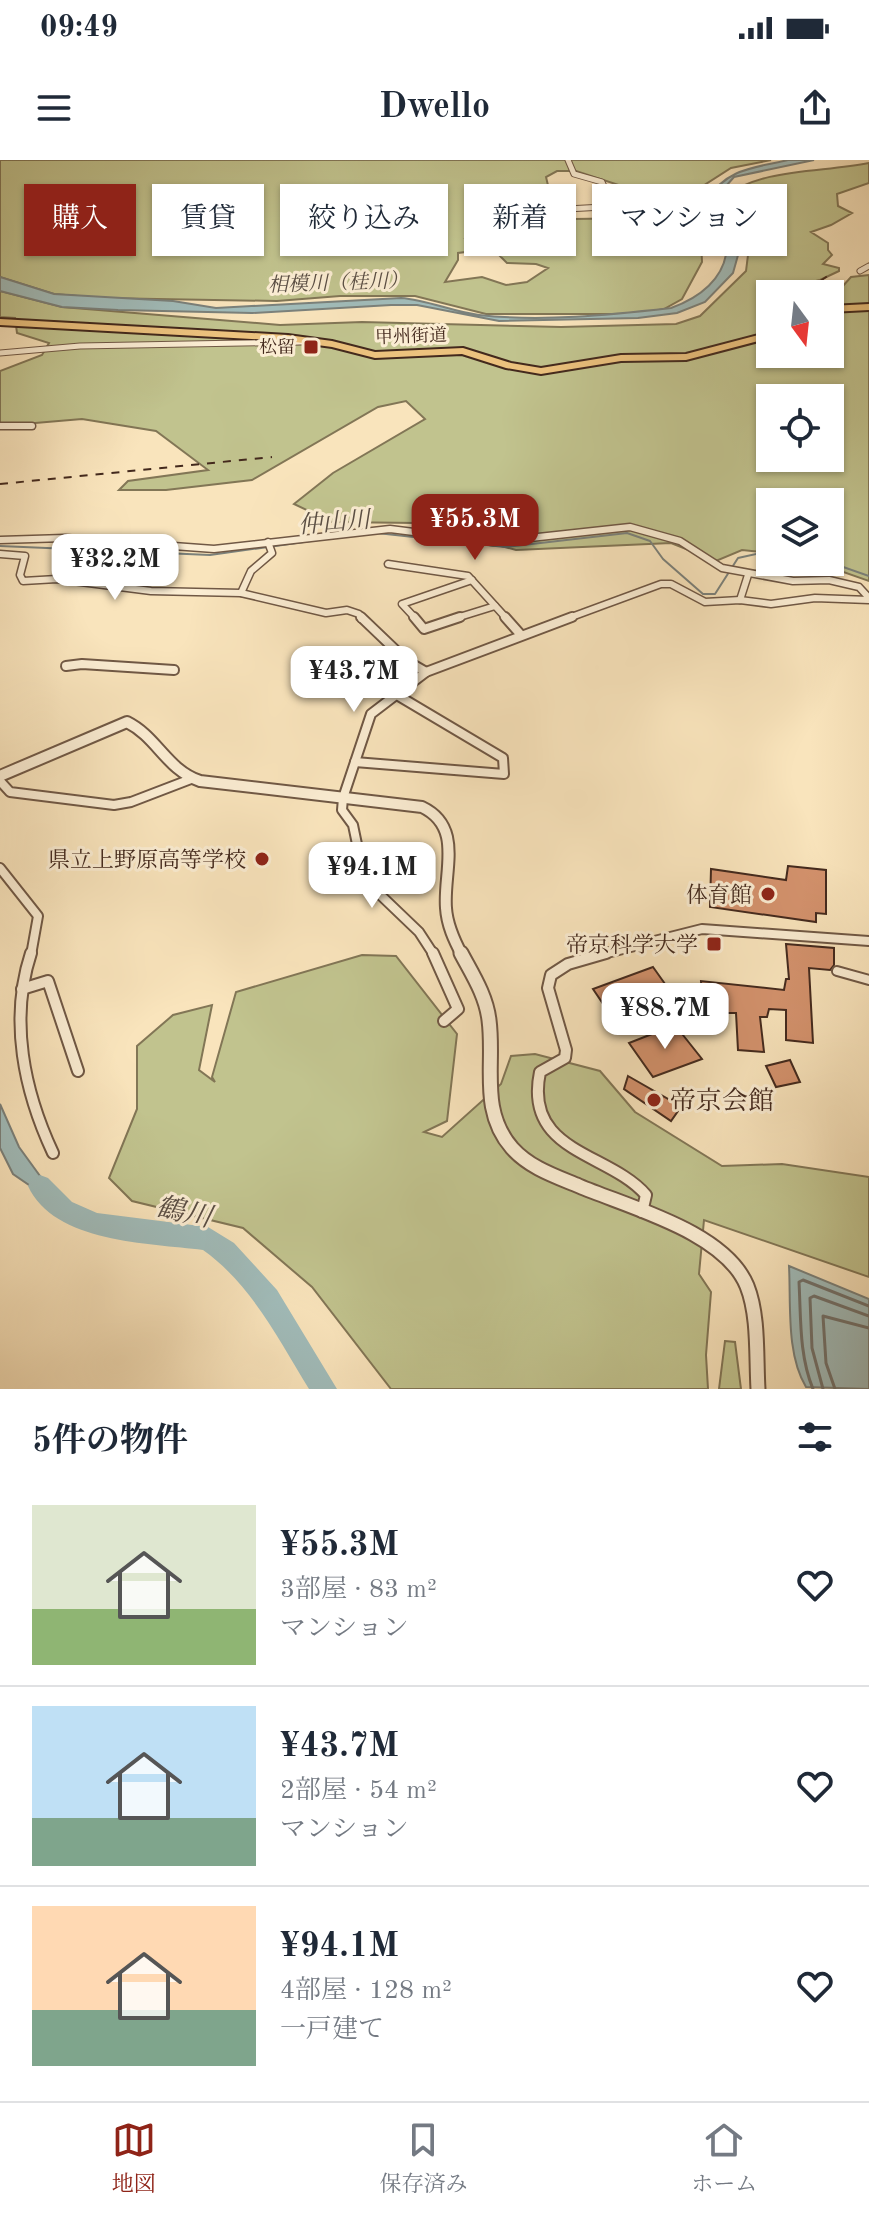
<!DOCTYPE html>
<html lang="ja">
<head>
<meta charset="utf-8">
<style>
	:root { --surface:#fff; --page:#f6f6f7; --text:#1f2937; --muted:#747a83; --line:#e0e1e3; --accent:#8f2418 }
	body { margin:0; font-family:"Old Standard TT","Noto Serif JP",serif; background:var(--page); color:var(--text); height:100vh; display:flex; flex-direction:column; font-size:30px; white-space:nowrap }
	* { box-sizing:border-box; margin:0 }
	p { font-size:26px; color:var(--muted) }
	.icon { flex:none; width:44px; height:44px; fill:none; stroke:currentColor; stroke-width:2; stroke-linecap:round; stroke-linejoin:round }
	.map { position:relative; height:1229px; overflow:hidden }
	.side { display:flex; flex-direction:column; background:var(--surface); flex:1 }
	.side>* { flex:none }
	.guide { position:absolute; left:24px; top:24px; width:822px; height:72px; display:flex; gap:16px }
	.needle { width:52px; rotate:165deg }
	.buttons { position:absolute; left:756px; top:120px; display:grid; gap:16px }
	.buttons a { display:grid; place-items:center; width:88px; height:88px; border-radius:0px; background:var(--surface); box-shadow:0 2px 6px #0004; font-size:40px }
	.price { position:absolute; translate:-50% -68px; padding:0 18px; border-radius:16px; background:#fff; color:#222; font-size:26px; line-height:52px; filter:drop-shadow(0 2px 4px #0008) }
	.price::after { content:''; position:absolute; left:50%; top:48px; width:24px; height:18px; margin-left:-12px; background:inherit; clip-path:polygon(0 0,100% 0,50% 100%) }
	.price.current { background:var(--accent); color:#fff }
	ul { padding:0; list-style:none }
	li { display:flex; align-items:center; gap:24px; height:200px; padding:0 32px }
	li+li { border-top:2px solid var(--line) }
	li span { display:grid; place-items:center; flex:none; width:224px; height:160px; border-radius:0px; color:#555 }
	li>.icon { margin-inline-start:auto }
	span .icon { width:96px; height:96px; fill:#fffc; stroke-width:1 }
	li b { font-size:34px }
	h2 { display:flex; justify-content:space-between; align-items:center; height:96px; padding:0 32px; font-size:34px }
	.chip { padding:0 28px; border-radius:0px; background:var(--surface); box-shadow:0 2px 6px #0004; font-size:28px; line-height:72px }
	.chip.current { background:var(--accent); color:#fff }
	.status { display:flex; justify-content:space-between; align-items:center; height:56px; padding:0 40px; background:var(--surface); direction:ltr }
	.status svg { height:22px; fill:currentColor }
	header { display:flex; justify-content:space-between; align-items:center; height:104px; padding:0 32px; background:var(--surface); font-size:36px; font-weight:800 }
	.tab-bar { display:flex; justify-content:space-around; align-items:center; height:112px; border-top:2px solid var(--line); background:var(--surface); font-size:22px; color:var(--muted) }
	.tab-bar a { display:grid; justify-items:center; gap:4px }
	.tab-bar .current { color:var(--accent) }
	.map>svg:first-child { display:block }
	.green { fill:#c1c38e; stroke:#827656; stroke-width:2; fill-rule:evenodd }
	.water { fill:#a1bcba; stroke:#7b817b; stroke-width:2 }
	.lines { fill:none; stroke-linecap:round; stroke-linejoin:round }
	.shore { stroke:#72726c; stroke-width:3 }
	.stream { stroke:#7b817b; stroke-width:2 }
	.river { fill:#a1bcba; fill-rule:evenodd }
	.building { fill:#d4926d; stroke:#43291d; stroke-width:2 }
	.pedestrian-casing { stroke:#705845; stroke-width:12 }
	.minor-far3-casing { stroke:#705845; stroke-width:7 }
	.minor-far2-casing { stroke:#705845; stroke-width:9 }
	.minor-far1-casing { stroke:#705845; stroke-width:12 }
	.minor-casing { stroke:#705845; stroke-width:14 }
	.tertiary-far1-casing { stroke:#705845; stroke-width:14 }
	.tertiary-casing { stroke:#705845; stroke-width:17 }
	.trunk-casing { stroke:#43291d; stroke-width:4 }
	.pedestrian { stroke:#fbedd3; stroke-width:8 }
	.minor-far3 { stroke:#fbedd3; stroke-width:5 }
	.minor-far2 { stroke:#fbedd3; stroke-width:6 }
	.minor-far1 { stroke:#fbedd3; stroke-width:8 }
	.minor { stroke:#fbedd3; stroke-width:10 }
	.tertiary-far1 { stroke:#fbedd3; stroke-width:10 }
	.tertiary { stroke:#fbedd3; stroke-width:13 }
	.trunk { fill:#ecc27e; fill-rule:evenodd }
	.rail { stroke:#43291d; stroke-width:2; stroke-dasharray:8 8; stroke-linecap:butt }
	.poi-dot { fill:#8f2418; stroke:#fbedd3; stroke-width:3 }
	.labels { text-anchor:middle; stroke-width:6; stroke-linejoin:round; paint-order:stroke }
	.far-street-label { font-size:18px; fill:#43291d; stroke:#fbedd3 }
	.far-poi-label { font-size:18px; fill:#43291d; stroke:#fbedd3; text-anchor:end }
	.far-water-label { font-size:20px; font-style:italic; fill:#5a4e44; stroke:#fbedd3 }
	.poi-label { font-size:22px; fill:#43291d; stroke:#fbedd3; text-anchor:end }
	.water-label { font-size:24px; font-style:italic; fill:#5a4e44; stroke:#fbedd3 }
	.near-poi-label { font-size:26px; fill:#43291d; stroke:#fbedd3; text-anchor:start }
	.near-water-label { font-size:28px; font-style:italic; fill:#5a4e44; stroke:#fbedd3 }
</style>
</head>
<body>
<div class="status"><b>09:49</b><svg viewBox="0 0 49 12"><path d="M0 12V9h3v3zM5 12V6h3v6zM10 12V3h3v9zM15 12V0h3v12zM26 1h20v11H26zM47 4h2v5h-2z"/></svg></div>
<header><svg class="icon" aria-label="menu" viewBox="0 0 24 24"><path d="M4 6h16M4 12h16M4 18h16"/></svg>Dwello<svg class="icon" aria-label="share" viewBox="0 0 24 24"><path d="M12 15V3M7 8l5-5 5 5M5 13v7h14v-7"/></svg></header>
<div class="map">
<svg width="869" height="1229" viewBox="0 0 869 1229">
	<rect width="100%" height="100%" fill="#f9e4bc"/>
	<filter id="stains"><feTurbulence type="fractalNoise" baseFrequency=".0025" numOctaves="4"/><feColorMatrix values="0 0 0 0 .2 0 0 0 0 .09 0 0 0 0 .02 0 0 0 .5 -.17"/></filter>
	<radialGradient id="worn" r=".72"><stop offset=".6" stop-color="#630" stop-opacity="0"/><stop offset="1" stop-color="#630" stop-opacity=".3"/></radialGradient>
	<!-- green -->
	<g class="green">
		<path d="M0,0H771L731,8L692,33L700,56L702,102L682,139L664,149L637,154H486L415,136H340L277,141L101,138L54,134L0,117ZM557,11H576L640,32L621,44L640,51L638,58L574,59L552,42L546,17ZM493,67L526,72L531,80L500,96L507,103L536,104L548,108L527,122L506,125L482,117L445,122L458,100V93L474,91L465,79Z"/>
		<path d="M869,3V23L837,34L838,46L852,53L831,65L811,72L828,83V90L832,95L823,104L839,108V111L820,120L794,126L799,132L842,127L851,117L869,115V421L815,402H830V342H770V393L742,390L716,401L671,383L516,390L417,363L332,362L294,344L333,313L425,259L406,241L378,247L252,320L166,330H119L128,321L208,310L156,271L82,259L0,266V211L42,195L49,183L17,173L15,158L0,157V131L62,147L280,165L362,162L561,167L676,164L700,156L746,111L748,95L738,78L722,38C763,7 821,13 869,3ZM770,134H830V194H770ZM770,238H830V298H770Z"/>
		<polygon points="362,795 396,796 457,874 447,961 424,972 442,977 501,924 511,896 535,894 600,911 635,952 722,1006 782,1004 869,1017 869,1117 704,1060 699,1114 711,1132 706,1195 708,1229 391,1229 312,1127 243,1068 132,1041 109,1018 137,949 137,886 173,855 212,845 199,910 215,922 212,917 236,832"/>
		<polygon points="725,1181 735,1182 741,1229 719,1229"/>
	</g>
	<!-- water -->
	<g class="water">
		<path d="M788,0H814L734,17L719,34L722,60L740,88L733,113L705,142L677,153L638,158L499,161L417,145H391L252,153L118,150L62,147L0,131V117L54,134L173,141L216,148L401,138C428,140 453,152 479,155C542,162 609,155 671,148C699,138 725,119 727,87L707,40C727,8 754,8 788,0Z"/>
		<polygon points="0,944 19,987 64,1049 13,1014 0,988"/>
		<path d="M789,1106L869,1139V1229L806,1227C786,1194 791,1144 789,1106Z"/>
	</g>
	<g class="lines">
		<!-- shore -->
		<g class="shore">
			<path d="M813,1229C799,1195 801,1158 799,1122L803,1120L869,1146"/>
			<polyline points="823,1229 812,1188 810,1138 814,1136 869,1156"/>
			<polyline points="835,1229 826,1203 823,1156 869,1168"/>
		</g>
		<!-- stream -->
		<g class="stream">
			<polyline points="377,373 505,387 627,373 650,381 663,399 703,434 715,434 738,398 770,391"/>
			<polyline points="0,386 210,395 318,380"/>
			<polyline points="829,402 869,416"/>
		</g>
		<!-- river -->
		<path class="river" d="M40,1015L48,1018L72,1042L97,1053L208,1067L234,1083L277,1130L337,1229H309C279,1180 251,1124 203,1090C149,1083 54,1083 28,1026L32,1018Z"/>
	</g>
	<!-- building -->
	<g class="building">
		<polygon points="788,706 826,710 826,754 816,753 816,762 710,747 711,709 786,720"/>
		<polygon points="786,784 834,788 834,805 830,810 809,808 813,883 786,880 786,850 769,849 767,857 760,857 764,892 738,890 736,853 717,853 708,843 702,843 701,821 784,830 786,819 789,819"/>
		<polygon points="653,807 680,845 620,869 593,829"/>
		<polygon points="675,865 702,899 653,917 629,883"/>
		<polygon points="790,900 800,922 776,927 766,906"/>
		<polygon points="628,916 675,943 673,948 678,951 671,961 624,929"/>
	</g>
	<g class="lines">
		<defs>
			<polyline id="pedestrian" points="837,811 869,820"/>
			<g id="minor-far3">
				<polyline points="484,80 518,59 567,49 603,47 608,35 602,22 574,14 568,0"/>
				<polyline points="860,111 869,106"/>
				<polyline points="0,193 80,186 303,182"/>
			</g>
			<g id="minor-far2">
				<polyline points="0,266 32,266"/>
				<polyline points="0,380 65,378 214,389 390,369 493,382 630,367 680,381 722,408 793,421 829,420 859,427 869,438"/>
				<polyline points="0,394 25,396 20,415 23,421 57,419 151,431 241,433 326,453 347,450 359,454 361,459"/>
				<polyline points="388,404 468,416 507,459"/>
				<polyline points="241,433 251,411 272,393 268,382"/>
				<polyline points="740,440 748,415"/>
				<polyline points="416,459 402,444 472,420"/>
				<polyline points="453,459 495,446"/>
				<polyline points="566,459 661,424 671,424 705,442 740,440 771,444 815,438 869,440"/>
			</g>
			<g id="minor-far1">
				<polyline points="361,457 407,501 426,512"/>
				<polyline points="414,457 424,469 460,457"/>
				<polyline points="505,457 521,475"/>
				<polyline points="66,506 82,504 174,510"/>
				<polyline points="355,602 504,614 503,598 397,535"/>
				<polyline points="0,621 10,632 114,645 131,642 191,619"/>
				<polyline points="0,708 38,756 31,795"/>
				<polyline points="434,795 419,772 371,726 363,713 353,665 342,650 343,638 371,554 426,512 572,457"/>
				<polyline points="599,795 702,769 869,781"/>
			</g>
			<g id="minor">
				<path d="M31,793C9,860 24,931 53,993"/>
				<polyline points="433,793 458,849 444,861"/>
				<path d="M606,793L568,804L551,815L548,828L566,890L565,898L540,912C523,993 609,992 646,1035L642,1052"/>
				<polyline points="22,829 48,821 78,911"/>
			</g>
			<path id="tertiary-far1" d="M0,616L127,562C157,577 167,610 200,621L422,647C464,667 443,712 446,748C447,765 454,780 462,795"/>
			<path id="tertiary" d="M461,793C472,814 486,835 489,860C495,905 479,950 512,988C530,1008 555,1016 579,1026C631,1048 725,1072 747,1126C759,1156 756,1197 758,1229"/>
			<g id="trunk">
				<polygon points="869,144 869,150 830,152 830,146"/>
				<polygon points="0,159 288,175 332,181 375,192 463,188 511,203 541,208 621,195 686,194 770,172 770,178 686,200 621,201 541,214 506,208 462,194 375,198 332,187 288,181 0,165"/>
			</g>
		</defs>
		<!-- pedestrian casing -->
		<use href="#pedestrian" class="pedestrian-casing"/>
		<!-- minor-far3 casing -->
		<use href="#minor-far3" class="minor-far3-casing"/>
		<!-- minor-far2 casing -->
		<use href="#minor-far2" class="minor-far2-casing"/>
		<!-- minor-far1 casing -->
		<use href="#minor-far1" class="minor-far1-casing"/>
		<!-- minor casing -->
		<use href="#minor" class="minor-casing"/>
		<!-- tertiary-far1 casing -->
		<use href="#tertiary-far1" class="tertiary-far1-casing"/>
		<!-- tertiary casing -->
		<use href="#tertiary" class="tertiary-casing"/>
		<!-- trunk casing -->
		<use href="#trunk" class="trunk-casing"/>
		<!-- pedestrian -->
		<use href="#pedestrian" class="pedestrian"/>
		<!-- minor-far3 -->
		<use href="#minor-far3" class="minor-far3"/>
		<!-- minor-far2 -->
		<use href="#minor-far2" class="minor-far2"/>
		<!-- minor-far1 -->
		<use href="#minor-far1" class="minor-far1"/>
		<!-- minor -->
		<use href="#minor" class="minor"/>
		<!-- tertiary-far1 -->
		<use href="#tertiary-far1" class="tertiary-far1"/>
		<!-- tertiary -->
		<use href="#tertiary" class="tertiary"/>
		<!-- trunk -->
		<use href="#trunk" class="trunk"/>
		<!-- rail -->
		<g class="rail">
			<polyline points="807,130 829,115"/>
			<polyline points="0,324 272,297"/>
		</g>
	</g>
	<!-- markers -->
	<g class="poi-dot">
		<rect x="303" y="179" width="16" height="16" rx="4"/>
		<circle cx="262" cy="699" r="8"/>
		<circle cx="768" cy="734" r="8"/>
		<rect x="706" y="776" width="16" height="16" rx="4"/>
		<circle cx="654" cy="940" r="8"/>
	</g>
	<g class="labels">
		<!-- far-street labels -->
		<g class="far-street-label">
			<text transform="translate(411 176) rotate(-2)" y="6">甲州街道</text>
		</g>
		<!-- far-poi labels -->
		<g class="far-poi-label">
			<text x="295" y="193">松留</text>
		</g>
		<!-- far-water labels -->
		<g class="far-water-label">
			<text transform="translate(338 122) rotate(-2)" y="7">相模川（桂川）</text>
		</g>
		<!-- poi labels -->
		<g class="poi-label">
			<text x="246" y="707">県立上野原高等学校</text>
			<text x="752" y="742">体育館</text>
			<text x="698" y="792">帝京科学大学</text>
		</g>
		<!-- water labels -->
		<g class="water-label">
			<text transform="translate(334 362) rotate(-5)" y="8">仲山川</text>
		</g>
		<!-- near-poi labels -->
		<g class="near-poi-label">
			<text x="670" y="949">帝京会館</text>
		</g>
		<!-- near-water labels -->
		<g class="near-water-label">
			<text transform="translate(184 1051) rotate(12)" y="10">鶴川</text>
		</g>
	</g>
	<rect width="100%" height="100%" filter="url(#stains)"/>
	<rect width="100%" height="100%" fill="url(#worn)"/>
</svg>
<div class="buttons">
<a><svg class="needle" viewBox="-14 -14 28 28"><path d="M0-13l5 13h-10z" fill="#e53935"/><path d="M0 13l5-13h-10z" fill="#747a83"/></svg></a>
<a><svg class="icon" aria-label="locate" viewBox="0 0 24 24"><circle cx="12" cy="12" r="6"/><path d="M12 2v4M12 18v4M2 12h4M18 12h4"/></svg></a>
<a><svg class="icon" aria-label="layers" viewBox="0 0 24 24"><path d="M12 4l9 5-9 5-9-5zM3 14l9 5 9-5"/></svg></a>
</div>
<b class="price current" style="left:475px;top:402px">¥55.3M</b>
<b class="price" style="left:115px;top:442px">¥32.2M</b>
<b class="price" style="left:354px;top:554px">¥43.7M</b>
<b class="price" style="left:372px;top:750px">¥94.1M</b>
<b class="price" style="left:665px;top:891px">¥88.7M</b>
<div class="guide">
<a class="chip current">購入</a>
<a class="chip">賃貸</a>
<a class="chip">絞り込み</a>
<a class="chip">新着</a>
<a class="chip">マンション</a>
</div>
</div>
<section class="side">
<h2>5件の物件<svg class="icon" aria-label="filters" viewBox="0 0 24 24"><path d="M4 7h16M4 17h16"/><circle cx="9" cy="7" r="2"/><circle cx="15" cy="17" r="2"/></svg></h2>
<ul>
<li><span style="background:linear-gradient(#dfe7d0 65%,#8fb573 0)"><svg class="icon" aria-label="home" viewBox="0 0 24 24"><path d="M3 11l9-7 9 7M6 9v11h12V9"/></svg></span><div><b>¥55.3M</b><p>3部屋 · 83 m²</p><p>マンション</p></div><svg class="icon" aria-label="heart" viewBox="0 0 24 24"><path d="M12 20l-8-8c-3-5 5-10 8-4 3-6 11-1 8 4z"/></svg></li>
<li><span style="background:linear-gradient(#bfe0f5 70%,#7fa58c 0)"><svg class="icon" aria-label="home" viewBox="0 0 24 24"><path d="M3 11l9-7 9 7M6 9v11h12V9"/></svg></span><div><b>¥43.7M</b><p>2部屋 · 54 m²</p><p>マンション</p></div><svg class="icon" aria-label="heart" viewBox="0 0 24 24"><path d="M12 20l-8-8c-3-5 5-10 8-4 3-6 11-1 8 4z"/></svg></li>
<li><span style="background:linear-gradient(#ffd9b3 65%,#7fa58c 0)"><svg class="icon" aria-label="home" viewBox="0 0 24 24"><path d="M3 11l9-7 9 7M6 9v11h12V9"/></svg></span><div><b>¥94.1M</b><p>4部屋 · 128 m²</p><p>一戸建て</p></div><svg class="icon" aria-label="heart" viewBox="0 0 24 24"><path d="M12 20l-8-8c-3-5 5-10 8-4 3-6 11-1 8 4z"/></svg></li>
</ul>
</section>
<nav class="tab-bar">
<a class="current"><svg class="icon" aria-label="map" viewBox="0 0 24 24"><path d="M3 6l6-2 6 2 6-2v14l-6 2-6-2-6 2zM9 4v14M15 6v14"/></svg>地図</a>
<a><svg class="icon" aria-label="saved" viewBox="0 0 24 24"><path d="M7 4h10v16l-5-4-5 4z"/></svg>保存済み</a>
<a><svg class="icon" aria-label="home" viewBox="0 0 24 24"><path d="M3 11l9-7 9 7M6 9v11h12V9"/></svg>ホーム</a>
</nav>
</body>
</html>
